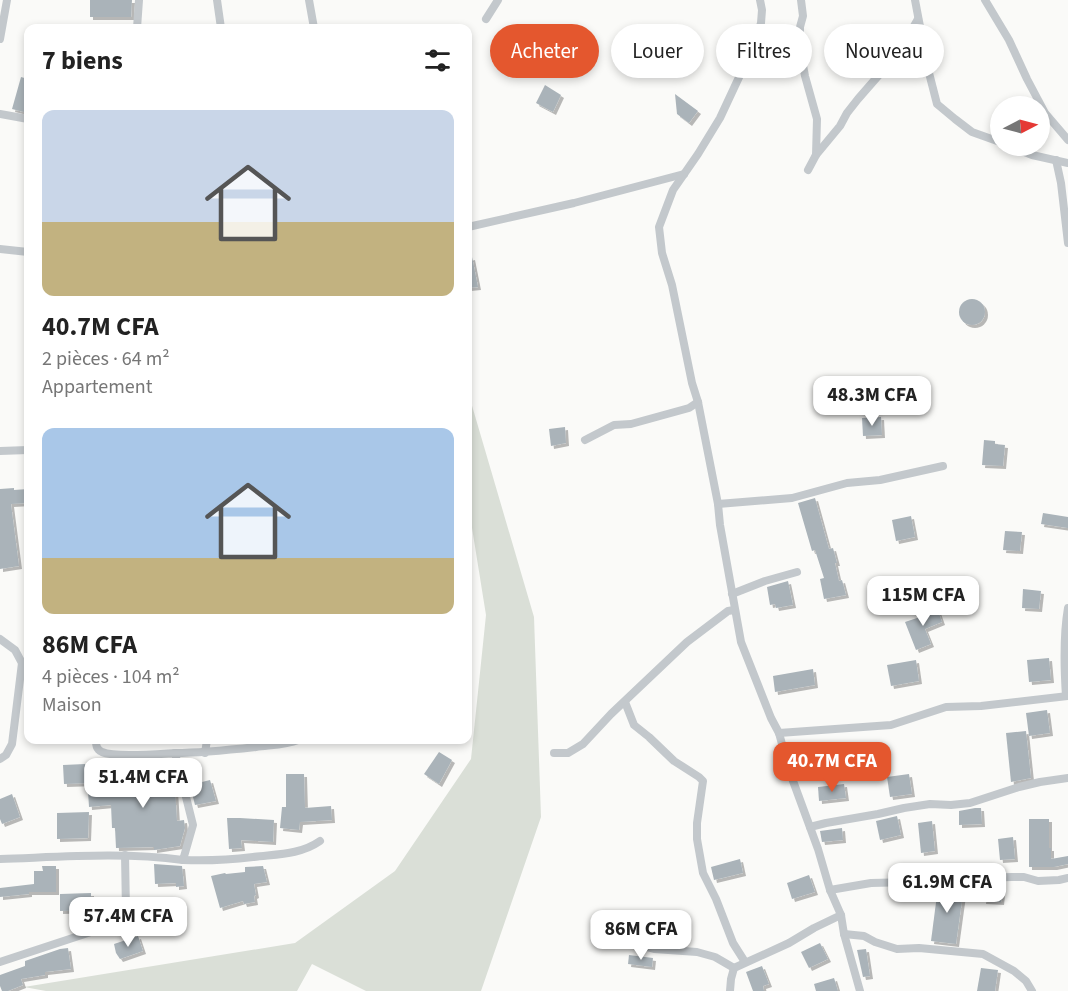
<!DOCTYPE html>
<html lang="fr">
<head>
<meta charset="utf-8">
<style>
	:root { --surface:#fff; --page:#f2f2f2; --text:#222; --muted:#767676; --accent:#e4572e }
	body { margin:0; font-family:"Source Sans 3",sans-serif; background:var(--page); color:var(--text); height:100vh; display:flex; flex-direction:column; font-size:22px; white-space:nowrap }
	* { box-sizing:border-box; margin:0 }
	p { font-size:20px; color:var(--muted) }
	.icon { flex:none; width:33px; height:33px; fill:none; stroke:currentColor; stroke-width:2; stroke-linecap:round; stroke-linejoin:round }
	.map { position:relative; flex:1; overflow:hidden }
	.details { position:absolute; left:24px; top:24px; width:448px; height:720px; display:flex; flex-direction:column; background:var(--surface); border-radius:12px; box-shadow:0 3px 9px #0003 }
	.details>* { flex:none }
	.top-card { position:absolute; left:490px; top:24px; width:488px; height:54px; display:flex; gap:12px }
	.needle { width:39px; rotate:84deg }
	.fabs { position:absolute; left:990px; top:96px; display:grid; gap:12px }
	.fabs a { display:grid; place-items:center; width:60px; height:60px; border-radius:50%; background:var(--surface); box-shadow:0 3px 9px #0003; font-size:30px }
	.price { position:absolute; translate:-50% -51px; padding:0 14px; border-radius:12px; background:#fff; color:#222; font-size:20px; line-height:39px; filter:drop-shadow(0 2px 3px #0008) }
	.price::after { content:''; position:absolute; left:50%; top:36px; width:18px; height:14px; margin-left:-9px; background:inherit; clip-path:polygon(0 0,100% 0,50% 100%) }
	.price.active { background:var(--accent); color:#fff }
	ul { padding:0; list-style:none }
	li { display:grid; align-content:center; gap:12px; height:318px; padding:0 18px }
	li span { display:grid; place-items:center; height:186px; border-radius:12px; color:#555 }
	li>.icon { margin-inline-start:auto }
	span .icon { width:108px; height:108px; fill:#fffc; stroke-width:1 }
	li b { font-size:26px }
	h2 { display:flex; justify-content:space-between; align-items:center; height:72px; padding:0 18px; font-size:26px }
	.tag { padding:0 21px; border-radius:27px; background:var(--surface); box-shadow:0 3px 9px #0003; font-size:21px; line-height:54px }
	.tag.active { background:var(--accent); color:#fff }
	.map>svg:first-child { display:block }
	.green { fill:#dadfd7 }
	.building { fill:#aab3b9; filter:url(#shadow) }
	.lines { fill:none; stroke-linecap:round; stroke-linejoin:round }
	.street { stroke:#c3c8cc; stroke-width:8 }
</style>
</head>
<body>
<div class="map">
<svg width="1068" height="991" viewBox="0 0 1068 991">
	<defs>
		<filter id="shadow"><feDropShadow dx="3" dy="3" stdDeviation="0" flood-color="#0004"/></filter>
	</defs>
	<rect width="100%" height="100%" fill="#fafaf8"/>
	<!-- green -->
	<polygon class="green" points="468,392 534,617 541,817 481,991 366,991 312,964 297,991 46,991 24,987 295,943 395,871 471,759 486,615 468,503"/>
	<!-- building -->
	<g class="building">
		<polygon points="90,0 132,0 131,17 90,17"/>
		<polygon points="21,77 28,79 28,113 12,109"/>
		<polygon points="545,85 561,95 553,112 536,103"/>
		<polygon points="675,94 698,111 689,123 677,114"/>
		<polygon points="472,257 478,287 468,288 468,258"/>
		<circle cx="972" cy="312" r="13"/>
		<polygon points="881,417 882,435 863,436 862,418"/>
		<polygon points="565,427 566,443 551,446 549,429"/>
		<polygon points="984,440 995,441 995,444 1005,445 1003,466 982,465"/>
		<polygon points="14,488 14,490 28,489 28,503 11,504 19,566 0,569 0,489"/>
		<polygon points="815,498 829,549 833,548 837,563 835,563 839,581 842,580 846,595 824,599 820,579 824,578 815,550 812,551 798,503"/>
		<polygon points="1043,513 1068,517 1068,528 1041,524"/>
		<polygon points="911,516 915,537 896,541 892,520"/>
		<polygon points="1005,531 1022,532 1020,551 1003,550"/>
		<polygon points="788,581 793,605 776,608 775,604 770,605 767,587"/>
		<polygon points="1023,589 1041,591 1039,609 1022,608"/>
		<polygon points="936,605 942,622 925,629 931,644 916,650 905,622 923,616 921,610"/>
		<polygon points="1049,658 1051,680 1029,682 1027,660"/>
		<polygon points="916,660 919,681 891,686 887,665"/>
		<polygon points="813,669 815,685 775,692 773,676"/>
		<polygon points="1047,710 1050,733 1029,736 1026,713"/>
		<polygon points="1026,731 1031,778 1011,782 1006,733"/>
		<polygon points="439,752 452,760 439,784 424,774"/>
		<polygon points="126,763 142,763 142,770 172,769 173,789 175,788 177,821 184,820 185,828 180,846 154,850 154,847 116,848 115,828 112,828 111,805 89,807 88,791 118,788 119,775 126,776"/>
		<polygon points="85,764 85,771 94,771 94,783 64,784 63,765"/>
		<polygon points="286,774 304,774 305,808 331,806 332,820 300,822 299,830 280,828 282,807 286,807"/>
		<polygon points="909,774 912,794 890,797 887,777"/>
		<polygon points="210,780 216,801 195,805 190,785"/>
		<polygon points="844,784 846,798 819,801 818,787"/>
		<polygon points="12,794 20,817 2,824 0,819 0,799"/>
		<polygon points="975,808 981,808 982,824 959,825 959,811"/>
		<polygon points="89,812 88,838 57,839 57,813"/>
		<polygon points="897,816 901,835 880,840 876,821"/>
		<polygon points="227,818 240,818 274,820 273,842 241,840 242,848 229,849"/>
		<polygon points="1029,819 1049,819 1049,848 1051,848 1051,859 1068,856 1068,864 1054,867 1029,867"/>
		<polygon points="932,821 935,851 921,853 918,823"/>
		<polygon points="842,828 843,840 822,842 820,831"/>
		<polygon points="1013,837 1015,859 1000,860 998,839"/>
		<polygon points="740,859 743,873 714,880 711,867"/>
		<polygon points="154,864 182,866 184,886 176,887 176,883 155,884"/>
		<polygon points="42,866 56,866 56,892 29,892 29,894 0,897 0,888 34,884 34,871 43,871"/>
		<polygon points="263,866 267,882 254,884 256,895 254,896 255,902 244,904 243,901 220,908 211,876 225,873 226,874 245,872 245,867"/>
		<polygon points="809,875 815,892 792,899 787,883"/>
		<polygon points="985,884 1003,884 1001,902 983,901"/>
		<polygon points="959,885 964,886 956,944 931,941 938,887"/>
		<polygon points="91,893 91,910 60,911 60,894"/>
		<polygon points="138,936 143,951 120,959 116,953 114,944"/>
		<polygon points="820,943 828,959 809,968 801,952"/>
		<polygon points="68,948 71,969 45,972 45,975 21,979 23,985 8,991 2,991 0,986 0,975 25,966 25,961 60,949"/>
		<polygon points="866,949 870,976 863,977 857,950"/>
		<polygon points="629,955 653,958 652,967 628,964"/>
		<polygon points="762,966 769,984 763,986 764,991 753,991 746,972"/>
		<polygon points="981,968 998,970 995,991 977,991"/>
		<polygon points="834,978 838,991 816,991 814,984"/>
	</g>
	<g class="lines">
		<!-- street -->
		<g class="street">
			<polyline points="217,0 221,28"/>
			<polyline points="309,0 314,28"/>
			<polyline points="760,0 762,10 761,23 755,43 720,118 698,154 673,190 659,227 662,253 672,285 692,383 698,402 718,504 720,525 741,642 771,718 779,733 789,770 818,849 830,890 841,915 844,934 860,991"/>
			<polyline points="801,0 803,16 800,27 800,49 805,76 817,119 816,155 808,170"/>
			<polyline points="915,0 928,69 937,104 955,119 972,132 1000,142"/>
			<polyline points="985,0 1009,40 1027,79 1045,113 1068,140"/>
			<polyline points="486,19 498,0"/>
			<polyline points="137,28 139,0"/>
			<polyline points="0,39 7,0"/>
			<polyline points="0,114 28,119"/>
			<polyline points="1009,146 1032,155 1068,163"/>
			<polyline points="816,155 840,126 847,113 858,99 899,52 918,19"/>
			<polyline points="1056,160 1061,183 1068,243"/>
			<polyline points="468,227 574,203 684,174"/>
			<polyline points="0,249 28,252"/>
			<polyline points="585,440 614,425 631,424 689,408 698,402"/>
			<polyline points="0,451 28,450"/>
			<polyline points="718,504 792,498 847,483 880,480 943,466"/>
			<polyline points="732,594 765,581 797,572"/>
			<polyline points="0,639 15,650 22,663 12,744 6,755 0,759"/>
			<path d="M1066,696C1064,666 1063,637 1068,608"/>
			<polyline points="625,702 634,725 649,737 674,761 699,777 703,781 697,823 697,839 703,873 716,899 733,943 745,962"/>
			<polyline points="779,733 891,725 946,707 981,706 1068,696"/>
			<path d="M175,753C202,753 229,750 256,747C270,745 286,745 298,740"/>
			<polyline points="205,753 207,740"/>
			<polyline points="554,753 568,753 583,744 611,714 687,642 728,611 734,610"/>
			<polyline points="810,827 826,823 878,814 904,808 930,804 951,805 970,803 1019,787 1040,782 1068,778"/>
			<path d="M0,859C61,857 122,852 183,860L193,825L175,753C159,754 115,758 102,752C96,749 96,745 96,740"/>
			<path d="M183,860C208,861 228,860 253,857C276,854 300,855 320,841"/>
			<polyline points="830,890 871,883 911,882 972,878 1012,877 1024,877 1038,881 1059,880 1068,878"/>
			<polyline points="844,934 864,936 875,942 897,949 919,948 983,954 1014,971 1026,981 1032,991"/>
			<polyline points="616,939 654,949 697,952 715,957 734,968"/>
			<polyline points="0,962 115,924 122,918 126,911 125,855"/>
			<polyline points="730,991 731,979 734,968 789,943 814,928 841,915"/>
		</g>
	</g>
</svg>
<div class="fabs">
<a><svg class="needle" viewBox="-14 -14 28 28"><path d="M0-13l5 13h-10z" fill="#e53935"/><path d="M0 13l5-13h-10z" fill="#767676"/></svg></a>
</div>
<b class="price" style="left:872px;top:427px">48.3M CFA</b>
<b class="price" style="left:923px;top:627px">115M CFA</b>
<b class="price active" style="left:832px;top:793px">40.7M CFA</b>
<b class="price" style="left:143px;top:809px">51.4M CFA</b>
<b class="price" style="left:947px;top:914px">61.9M CFA</b>
<b class="price" style="left:128px;top:948px">57.4M CFA</b>
<b class="price" style="left:641px;top:961px">86M CFA</b>
<div class="top-card">
<a class="tag active">Acheter</a>
<a class="tag">Louer</a>
<a class="tag">Filtres</a>
<a class="tag">Nouveau</a>
</div>
<section class="details">
<h2>7 biens<svg class="icon" aria-label="filters" viewBox="0 0 24 24"><path d="M4 7h16M4 17h16"/><circle cx="9" cy="7" r="2"/><circle cx="15" cy="17" r="2"/></svg></h2>
<ul>
<li><span style="background:linear-gradient(#c9d6e8 60%,#c2b280 0)"><svg class="icon" aria-label="home" viewBox="0 0 24 24"><path d="M3 11l9-7 9 7M6 9v11h12V9"/></svg></span><div><b>40.7M CFA</b><p>2 pièces · 64 m²</p><p>Appartement</p></div></li>
<li><span style="background:linear-gradient(#a9c7e8 70%,#c2b280 0)"><svg class="icon" aria-label="home" viewBox="0 0 24 24"><path d="M3 11l9-7 9 7M6 9v11h12V9"/></svg></span><div><b>86M CFA</b><p>4 pièces · 104 m²</p><p>Maison</p></div></li>
</ul>
</section>
</div>
</body>
</html>
